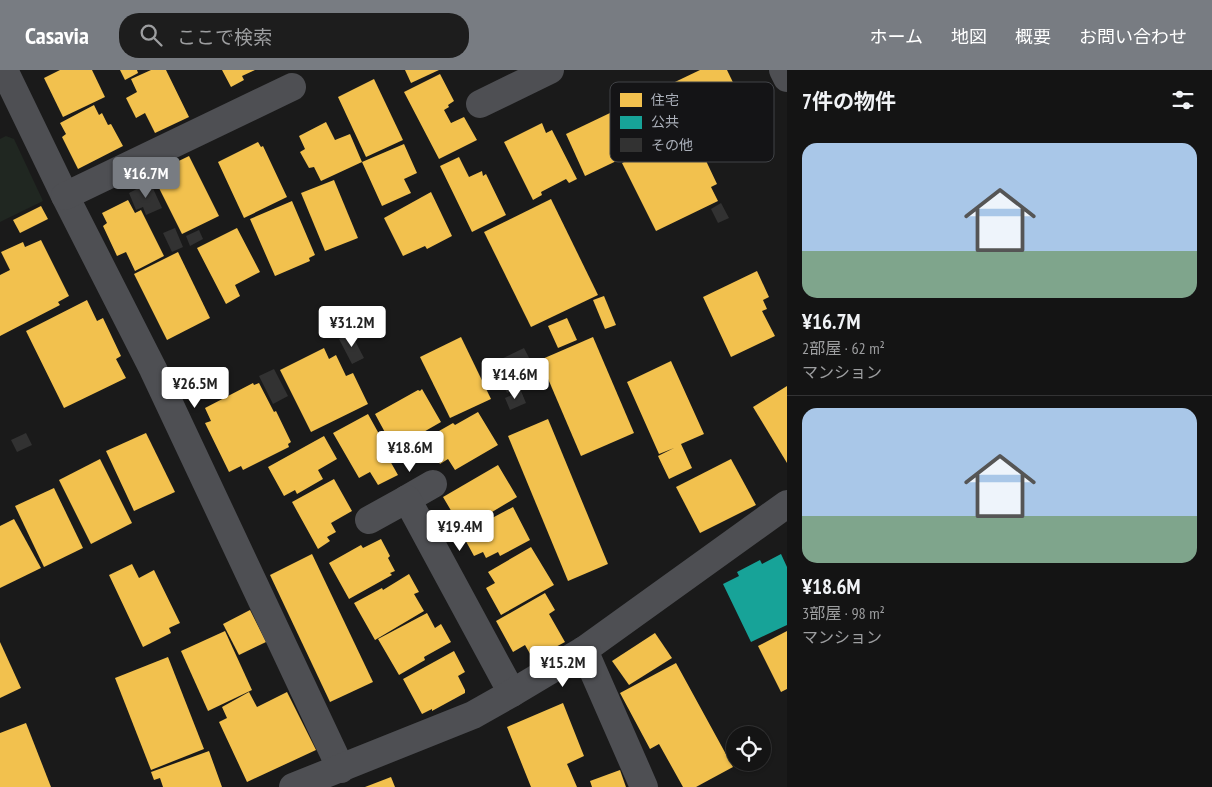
<!DOCTYPE html>
<html lang="ja">
<head>
<meta charset="utf-8">
<style>
	:root { --surface:#141414; --page:#1d1d1d; --text:#f1f3f6; --muted:#9d9ea0; --line:#333334; --accent:#787c82 }
	body { margin:0; font-family:"PT Sans Narrow","Noto Sans JP",sans-serif; background:var(--page); color:var(--text); height:100vh; display:flex; flex-direction:column; font-size:19px; white-space:nowrap }
	* { box-sizing:border-box; margin:0 }
	p { font-size:16px; color:var(--muted) }
	.icon { flex:none; width:28px; height:28px; fill:none; stroke:currentColor; stroke-width:2; stroke-linecap:round; stroke-linejoin:round }
	.map { position:relative; flex:1; overflow:hidden }
	.panel { display:flex; flex-direction:column; background:var(--surface); width:425px }
	.panel>* { flex:none }
	.tools { position:absolute; left:726px; top:656px; display:grid; gap:10px }
	.tools a { display:grid; place-items:center; width:45px; height:45px; border-radius:50%; background:var(--surface); box-shadow:0 1px 4px #0004,0 0 0 1px var(--line); font-size:25px }
	.price { position:absolute; translate:-50% -42px; padding:0 11px; border-radius:5px; background:#fff; color:#222; font-size:16px; line-height:32px; filter:drop-shadow(0 1px 2px #0008) }
	.price::after { content:''; position:absolute; left:50%; top:30px; width:15px; height:11px; margin-left:-8px; background:inherit; clip-path:polygon(0 0,100% 0,50% 100%) }
	.price.selected { background:var(--accent); color:#fff }
	ul { padding:0; list-style:none }
	li { display:grid; align-content:center; gap:10px; height:265px; padding:0 15px }
	li+li { border-top:1px solid var(--line) }
	li span { display:grid; place-items:center; height:155px; border-radius:15px; color:#555 }
	li>.icon { margin-inline-start:auto }
	span .icon { width:90px; height:90px; fill:#fffc; stroke-width:1 }
	li b { font-size:21px }
	h2 { display:flex; justify-content:space-between; align-items:center; height:60px; padding:0 15px; font-size:21px }
	header { display:flex; align-items:center; gap:30px; box-sizing:border-box; height:70px; padding:0 25px; background:var(--accent); color:#fff }
	header strong { font-size:24px }
	nav { display:flex; gap:28px; margin-inline-start:auto; font-size:18px }
	.search { width:350px; height:45px; background:var(--page); display:flex; align-items:center; gap:12px; box-sizing:border-box; padding:0 18px; border-radius:20px; color:var(--muted); font-size:19px }
	main { display:flex; flex:1; min-height:0 }
	.map>svg:first-child { display:block }
	.green { fill:#202721 }
	.homes { fill:#f2c14e }
	.public { fill:#17a398 }
	.building { fill:#323232 }
	.lines { fill:none; stroke-linecap:round; stroke-linejoin:round }
	.minor { stroke:#4e4f53; stroke-width:28 }
	.key { fill:#141416; stroke:#414347; stroke-width:1 }
	.key-label { font-size:14px; fill:#abb0ba }
</style>
</head>
<body>
<header>
<strong>Casavia</strong>
<div class="search"><svg class="icon" aria-label="search" viewBox="0 0 24 24"><circle cx="10" cy="10" r="6"/><path d="M15 15l6 6"/></svg>ここで検索</div>
<nav><a>ホーム</a><a>地図</a><a>概要</a><a>お問い合わせ</a></nav>
</header>
<main>
<div class="map">
<svg width="787" height="717" viewBox="0 0 787 717">
	<rect width="100%" height="100%" fill="#1a1a1a"/>
	<!-- green -->
	<polygon class="green" points="6,66 14,69 43,131 0,152 0,69"/>
	<!-- homes -->
	<g class="homes">
		<polygon points="60,0 92,0 105,27 63,47 44,8"/>
		<polygon points="120,0 137,0 138,3 125,10"/>
		<polygon points="151,0 166,0 189,47 155,63 145,43 136,48 126,28 137,22 131,9"/>
		<polygon points="222,0 255,0 242,6 244,10 231,17"/>
		<polygon points="405,0 439,0 411,13"/>
		<polygon points="700,0 727,0 742,31 585,106 566,64"/>
		<polygon points="440,4 454,31 448,35 449,37 444,40 451,53 464,47 477,70 439,89 404,22"/>
		<polygon points="374,9 403,70 366,87 338,27"/>
		<polygon points="94,35 99,45 102,43 108,55 111,54 123,76 78,99 62,67 66,64 60,53"/>
		<polygon points="326,52 335,70 350,64 362,92 404,74 417,103 404,109 411,123 382,136 362,92 321,111 314,97 309,98 300,82 305,79 299,66"/>
		<polygon points="542,53 546,63 552,60 577,109 569,113 566,109 541,122 542,125 533,130 504,72"/>
		<polygon points="686,62 694,78 699,76 717,114 711,117 718,131 656,161 622,93"/>
		<polygon points="258,72 261,77 263,76 287,127 244,148 218,92"/>
		<polygon points="189,86 219,146 182,164 152,104"/>
		<polygon points="459,87 469,107 482,101 483,106 486,104 506,145 472,162 440,96"/>
		<polygon points="334,110 358,168 325,181 301,123"/>
		<polygon points="431,122 452,166 427,179 425,176 403,186 384,148"/>
		<polygon points="551,129 598,225 531,257 484,162"/>
		<polygon points="128,130 135,143 141,140 164,186 135,201 126,182 117,186 103,156 107,153 102,143"/>
		<polygon points="292,131 315,185 309,188 310,191 275,206 250,149"/>
		<polygon points="41,136 48,149 20,163 13,150"/>
		<polygon points="237,158 260,202 235,215 240,226 226,234 197,178"/>
		<polygon points="41,170 69,226 58,232 60,235 0,266 0,205 10,200 1,182 23,172 25,177"/>
		<polygon points="178,182 210,248 167,270 134,204"/>
		<polygon points="757,201 769,227 763,230 767,239 762,241 775,266 731,287 703,227"/>
		<polygon points="604,226 616,255 605,259 593,230"/>
		<polygon points="87,230 97,251 103,248 121,286 116,289 126,308 64,338 26,261"/>
		<polygon points="567,248 577,270 558,278 548,256"/>
		<polygon points="461,267 491,329 450,348 420,287"/>
		<polygon points="593,267 634,363 581,386 540,290"/>
		<polygon points="324,278 329,289 336,285 346,306 353,303 368,334 311,362 280,300"/>
		<polygon points="671,291 704,364 681,374 692,398 669,409 658,386 674,378 659,384 627,312"/>
		<polygon points="253,313 254,315 259,313 274,342 276,341 291,372 288,374 289,377 243,400 241,396 229,402 205,353 211,351 205,338"/>
		<polygon points="787,316 787,393 753,337"/>
		<polygon points="422,319 441,352 394,379 375,344 418,320 420,321"/>
		<polygon points="478,342 498,375 455,400 448,389 440,394 425,369 453,353 455,355"/>
		<polygon points="368,344 384,373 381,375 398,405 378,415 370,402 359,408 333,363"/>
		<polygon points="548,349 608,494 568,511 508,366"/>
		<polygon points="146,363 175,422 134,441 106,381"/>
		<polygon points="324,366 337,389 318,400 323,409 297,424 295,420 284,426 268,397"/>
		<polygon points="100,389 132,453 91,474 59,410"/>
		<polygon points="731,389 756,435 700,463 676,417"/>
		<polygon points="498,395 517,427 472,454 465,443 456,449 443,427"/>
		<polygon points="334,409 352,441 331,453 336,462 327,467 330,471 318,479 292,432"/>
		<polygon points="54,418 83,478 44,497 15,436"/>
		<polygon points="513,437 530,470 500,486 498,482 486,488 483,482 474,486 462,464"/>
		<polygon points="14,449 41,498 0,518 0,456"/>
		<polygon points="381,469 390,486 388,488 395,501 390,503 392,505 349,529 329,493 361,475 363,478"/>
		<polygon points="531,477 554,515 501,545 486,518 495,513 488,502"/>
		<polygon points="312,484 373,612 330,632 270,505"/>
		<polygon points="132,494 139,508 154,500 180,553 169,558 171,563 143,577 109,505"/>
		<polygon points="409,504 419,522 414,524 424,541 375,570 354,533 382,518 383,520"/>
		<polygon points="545,523 555,540 549,544 565,572 533,589 525,575 513,582 496,551"/>
		<polygon points="250,540 266,572 239,585 223,554"/>
		<polygon points="427,543 435,558 441,554 451,572 424,587 425,590 399,605 378,569"/>
		<polygon points="225,561 252,620 208,641 181,581"/>
		<polygon points="787,561 787,619 781,622 758,576"/>
		<polygon points="655,563 672,588 629,615 612,591"/>
		<polygon points="0,572 21,618 0,628"/>
		<polygon points="454,581 465,602 458,606 465,620 465,623 432,641 432,639 422,644 403,609"/>
		<polygon points="168,587 204,679 151,700 115,608"/>
		<polygon points="676,593 733,697 696,717 683,717 659,674 650,679 620,623"/>
		<polygon points="249,622 257,637 287,622 316,680 247,712 219,652 227,648 222,637"/>
		<polygon points="563,633 584,686 567,694 577,717 531,717 507,657"/>
		<polygon points="26,653 51,717 0,717 0,663"/>
		<polygon points="209,681 222,717 163,717 160,708 154,710 151,702"/>
		<polygon points="620,700 626,717 592,717 590,711"/>
		<polygon points="391,707 395,717 365,717"/>
	</g>
	<!-- public -->
	<polygon class="public" points="781,484 787,497 787,555 751,572 723,514 739,506 737,502 760,490 762,494"/>
	<!-- building -->
	<g class="building">
		<polygon points="150,112 162,138 146,145 143,137 136,140 129,123"/>
		<polygon points="721,133 729,148 718,153 711,139"/>
		<polygon points="175,158 183,177 172,182 163,163"/>
		<polygon points="199,160 203,169 190,176 186,166"/>
		<polygon points="351,263 364,288 352,294 339,269"/>
		<polygon points="524,278 539,307 507,323 493,293"/>
		<polygon points="274,299 288,326 273,334 259,306"/>
		<polygon points="521,321 526,333 510,340 505,328"/>
		<polygon points="26,363 32,375 17,382 11,370"/>
	</g>
	<g class="lines">
		<!-- minor -->
		<g class="minor">
			<polyline points="4,0 65,126 153,299 341,699"/>
			<polyline points="783,0 787,8"/>
			<polyline points="480,34 550,0"/>
			<polyline points="65,126 292,17"/>
			<polyline points="407,429 433,414"/>
			<polyline points="369,450 407,429 512,623"/>
			<polyline points="584,580 644,717"/>
			<polyline points="293,717 473,645 512,623 584,580 787,434"/>
		</g>
	</g>
	<!-- legend -->
	<rect x="610" y="12" width="164" height="80" rx="8" class="key"/>
	<rect x="620" y="23" width="22" height="14" fill="#f2c14e"/>
	<rect x="620" y="46" width="22" height="13" fill="#17a398"/>
	<rect x="620" y="68" width="22" height="14" fill="#323232"/>
	<g class="key-label">
		<text x="651" y="35">住宅</text>
		<text x="651" y="57">公共</text>
		<text x="651" y="80">その他</text>
	</g>
</svg>
<div class="tools">
<a><svg class="icon" aria-label="locate" viewBox="0 0 24 24"><circle cx="12" cy="12" r="6"/><path d="M12 2v4M12 18v4M2 12h4M18 12h4"/></svg></a>
</div>
<b class="price selected" style="left:146px;top:129px">¥16.7M</b>
<b class="price" style="left:352px;top:278px">¥31.2M</b>
<b class="price" style="left:515px;top:330px">¥14.6M</b>
<b class="price" style="left:195px;top:339px">¥26.5M</b>
<b class="price" style="left:410px;top:403px">¥18.6M</b>
<b class="price" style="left:460px;top:482px">¥19.4M</b>
<b class="price" style="left:563px;top:618px">¥15.2M</b>
</div>
<section class="panel">
<h2>7件の物件<svg class="icon" aria-label="filters" viewBox="0 0 24 24"><path d="M4 7h16M4 17h16"/><circle cx="9" cy="7" r="2"/><circle cx="15" cy="17" r="2"/></svg></h2>
<ul>
<li><span style="background:linear-gradient(#a9c7e8 70%,#7fa58c 0)"><svg class="icon" aria-label="home" viewBox="0 0 24 24"><path d="M3 11l9-7 9 7M6 9v11h12V9"/></svg></span><div><b>¥16.7M</b><p>2部屋 · 62 m²</p><p>マンション</p></div></li>
<li><span style="background:linear-gradient(#a9c7e8 70%,#7fa58c 0)"><svg class="icon" aria-label="home" viewBox="0 0 24 24"><path d="M3 11l9-7 9 7M6 9v11h12V9"/></svg></span><div><b>¥18.6M</b><p>3部屋 · 98 m²</p><p>マンション</p></div></li>
</ul>
</section>
</main>
</body>
</html>
